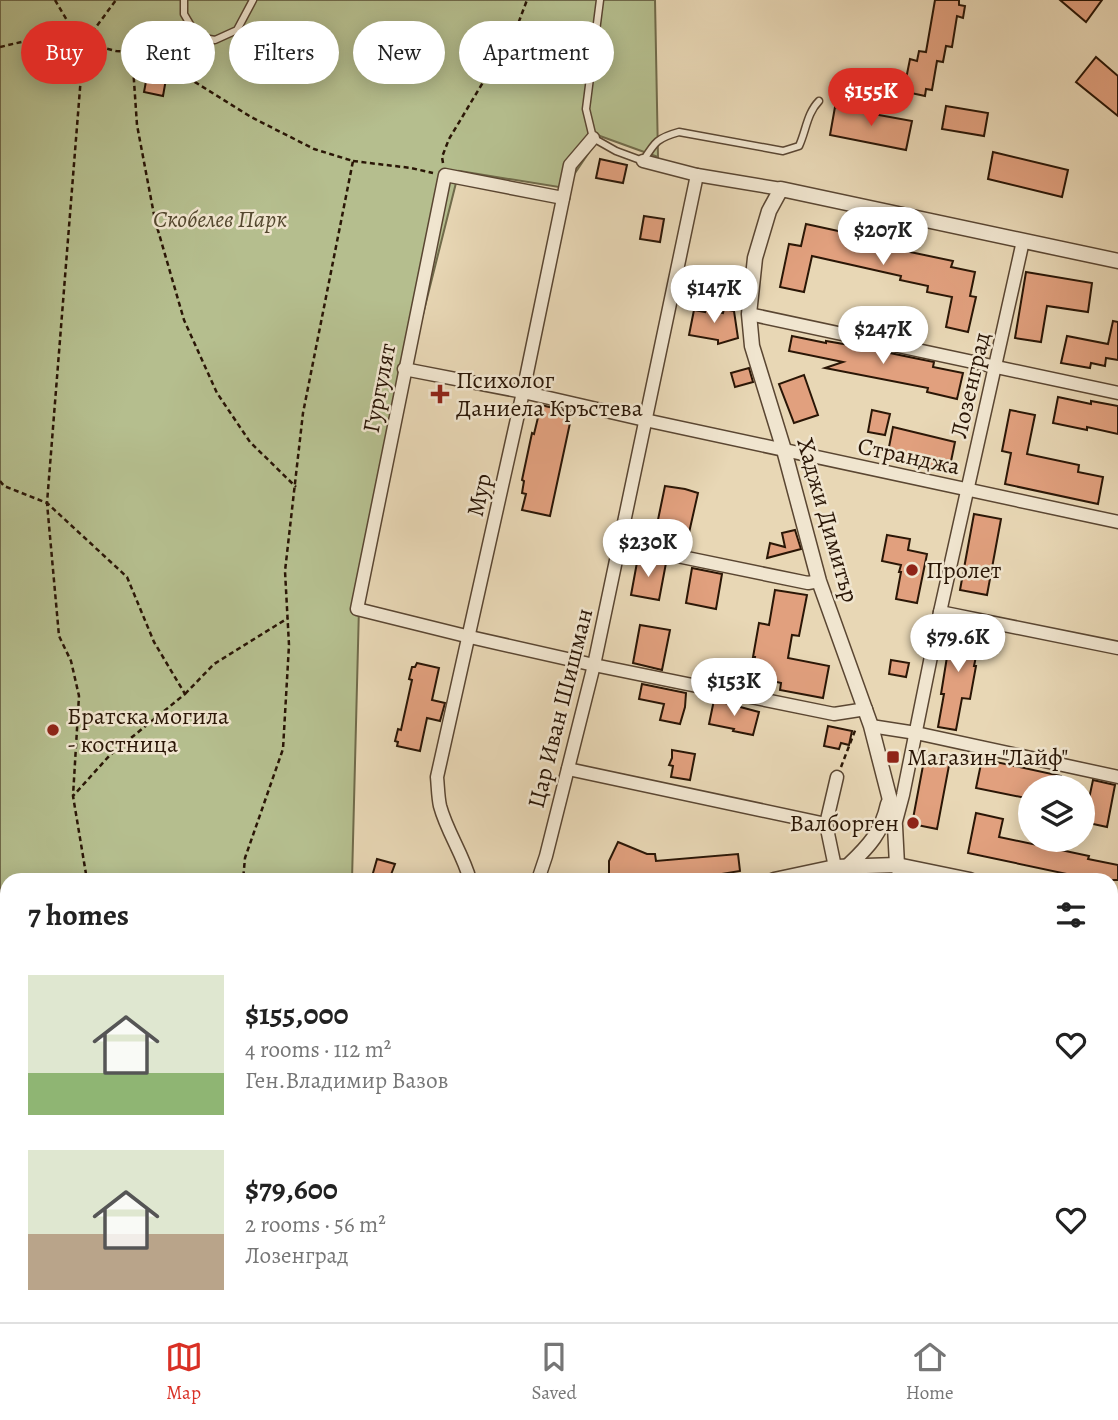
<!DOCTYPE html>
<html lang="en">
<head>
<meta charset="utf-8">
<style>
	:root { --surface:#fff; --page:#f2f2f2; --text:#222; --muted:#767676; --line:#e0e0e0; --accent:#d93025 }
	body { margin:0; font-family:Alegreya,serif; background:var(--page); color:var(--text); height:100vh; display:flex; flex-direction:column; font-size:26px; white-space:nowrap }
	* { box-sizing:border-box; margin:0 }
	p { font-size:23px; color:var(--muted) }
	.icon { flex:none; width:38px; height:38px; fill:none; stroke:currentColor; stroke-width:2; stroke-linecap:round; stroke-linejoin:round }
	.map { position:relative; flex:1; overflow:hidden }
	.sheet { position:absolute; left:0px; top:873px; width:1118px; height:450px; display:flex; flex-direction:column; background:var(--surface); border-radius:21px 21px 0 0; box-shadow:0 4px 18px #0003 }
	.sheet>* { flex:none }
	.top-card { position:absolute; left:21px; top:21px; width:700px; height:63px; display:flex; gap:14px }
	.tools { position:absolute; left:1018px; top:775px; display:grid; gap:14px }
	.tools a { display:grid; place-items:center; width:77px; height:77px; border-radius:50%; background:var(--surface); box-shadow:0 4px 18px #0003; font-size:35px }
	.price { position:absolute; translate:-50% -60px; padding:0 16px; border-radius:24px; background:#fff; color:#222; font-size:23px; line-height:46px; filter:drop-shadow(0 2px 4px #0008) }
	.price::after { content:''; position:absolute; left:50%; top:42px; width:21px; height:16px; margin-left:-10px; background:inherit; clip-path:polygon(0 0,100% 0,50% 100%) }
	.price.active { background:var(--accent); color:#fff }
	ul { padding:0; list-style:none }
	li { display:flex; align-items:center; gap:21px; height:175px; padding:0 28px }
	li span { display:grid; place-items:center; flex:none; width:196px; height:140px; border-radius:0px; color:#555 }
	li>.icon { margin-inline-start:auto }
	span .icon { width:84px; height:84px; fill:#fffc; stroke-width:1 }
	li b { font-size:30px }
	h2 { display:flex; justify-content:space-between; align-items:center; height:84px; padding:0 28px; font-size:30px }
	.pill { padding:0 24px; border-radius:32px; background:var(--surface); box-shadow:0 4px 18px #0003; font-size:24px; line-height:63px }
	.pill.active { background:var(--accent); color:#fff }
	.tabs { display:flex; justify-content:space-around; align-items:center; height:98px; border-top:2px solid var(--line); background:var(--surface); font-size:19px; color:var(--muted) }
	.tabs a { display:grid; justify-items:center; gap:4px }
	.tabs .active { color:var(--accent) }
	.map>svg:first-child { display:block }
	.green { fill:#b5be8e; stroke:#706a4a; stroke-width:2 }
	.building { fill:#e1a07e; stroke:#2a1606; stroke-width:2 }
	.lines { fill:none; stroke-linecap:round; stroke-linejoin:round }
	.service-casing { stroke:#5a4632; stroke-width:9 }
	.minor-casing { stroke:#5a4632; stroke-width:15 }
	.tertiary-casing { stroke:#5a4632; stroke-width:17 }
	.path { stroke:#2a1606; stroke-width:2.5; stroke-dasharray:5 3.5; stroke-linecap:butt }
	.service { stroke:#f0e5cf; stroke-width:6 }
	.minor { stroke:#f0e5cf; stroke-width:12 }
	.tertiary { stroke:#f0e5cf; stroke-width:14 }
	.poi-dot { fill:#8f2418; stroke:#f0e5cf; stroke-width:2.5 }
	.labels { text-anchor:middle; stroke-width:5; stroke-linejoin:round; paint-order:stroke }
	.park-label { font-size:24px; font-style:italic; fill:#54482f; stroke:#f0e5cf }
	.poi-label { font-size:24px; fill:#2a1606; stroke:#f0e5cf; text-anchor:start }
	.street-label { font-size:24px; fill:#2a1606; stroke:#f0e5cf }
</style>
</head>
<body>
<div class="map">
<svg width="1118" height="1322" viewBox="0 0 1118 1322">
	<rect width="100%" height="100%" fill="#e8d7b5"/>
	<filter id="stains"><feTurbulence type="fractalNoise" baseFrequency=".00286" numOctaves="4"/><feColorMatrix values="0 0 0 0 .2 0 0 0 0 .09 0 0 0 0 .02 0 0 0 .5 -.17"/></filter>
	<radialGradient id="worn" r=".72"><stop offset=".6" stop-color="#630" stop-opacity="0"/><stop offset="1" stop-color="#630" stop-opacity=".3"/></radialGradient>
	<!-- green -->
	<g class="green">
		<polygon points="0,0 655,0 658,157 600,136 565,188 459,171 407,378 359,607 352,880 7,880 7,1273 0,1268"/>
		<path d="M66,1316H157C128,1321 93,1322 66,1316Z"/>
	</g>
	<!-- building -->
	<g class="building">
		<polygon points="935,0 959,0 959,5 965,6 963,18 957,16 952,47 946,46 943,62 937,61 932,90 926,89 925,96 911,93 912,86 905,84 910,59 917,61 919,51 926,52"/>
		<polygon points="1060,0 1102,0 1086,22"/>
		<polygon points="1096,57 1118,76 1118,116 1076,82"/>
		<polygon points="147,76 166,79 163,96 144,92"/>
		<polygon points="946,106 988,113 984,136 942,129"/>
		<polygon points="835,107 912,121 906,150 830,135"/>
		<polygon points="993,152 1068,170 1062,197 988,179"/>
		<polygon points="600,159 627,165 623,183 596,178"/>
		<polygon points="644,216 664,219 660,242 640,239"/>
		<polygon points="806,224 912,247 910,252 953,261 951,267 975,272 970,296 976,297 968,332 946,327 952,297 927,292 928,286 900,280 901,276 812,256 804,292 780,287 789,244 801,246"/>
		<polygon points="1026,272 1092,283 1088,312 1047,306 1041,342 1015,338"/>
		<polygon points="705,309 723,313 724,309 734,311 738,338 718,344 718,340 689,335 694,310 705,312"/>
		<polygon points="1113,321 1118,322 1118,360 1106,358 1105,366 1091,363 1090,368 1061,363 1067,336 1108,344"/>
		<polygon points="792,336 826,343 826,341 861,347 914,358 934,362 933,367 963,373 957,399 927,392 928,388 825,368 843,362 789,351"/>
		<polygon points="749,368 753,382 735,387 731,373"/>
		<polygon points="804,375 818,415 794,423 779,384"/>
		<polygon points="1058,397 1091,404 1091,401 1118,406 1118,434 1087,427 1087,430 1053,423"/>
		<polygon points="541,405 570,412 568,422 570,423 550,516 522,510 526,494 522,493 524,481 522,480 532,433 534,434"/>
		<polygon points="872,410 890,414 885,435 868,432"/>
		<polygon points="1010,410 1035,415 1027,454 1079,465 1078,472 1103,477 1098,504 1005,484 1011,453 1002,451"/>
		<polygon points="893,427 955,442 949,471 887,457"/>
		<polygon points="665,486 685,489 698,493 686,546 654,539"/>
		<polygon points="974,514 1001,519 987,595 960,590"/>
		<polygon points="795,530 801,549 767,558 770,543 785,547 782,533"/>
		<polygon points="887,535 910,539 908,550 927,554 917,603 896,599 901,572 899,572 901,565 882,561"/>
		<polygon points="638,557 666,563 659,600 631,595"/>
		<polygon points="692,568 722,574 716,609 686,603"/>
		<polygon points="775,590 807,595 799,636 792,635 788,658 829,666 823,698 780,690 781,683 769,680 771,673 759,670 760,664 754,663 755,657 753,657 759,623 769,625"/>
		<polygon points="640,625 670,630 662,670 633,663"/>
		<polygon points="952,626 981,632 974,666 976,666 970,699 962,698 956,730 938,727 944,694 941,694"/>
		<polygon points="891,660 909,663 906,677 889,674"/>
		<polygon points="417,663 439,668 432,700 445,703 440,721 427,718 420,751 397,746 398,742 395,741 398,729 401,730 412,680 409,679 412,667 415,667"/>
		<polygon points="642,684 686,693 685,707 680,724 660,720 664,704 639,699"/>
		<polygon points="714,700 759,712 753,735 733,731 734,729 709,724"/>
		<polygon points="828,726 852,731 849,745 841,743 839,749 824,746"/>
		<polygon points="672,750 695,754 690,780 671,777 673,766 669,765 672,758"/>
		<polygon points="925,755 950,760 937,829 912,824"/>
		<polygon points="982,759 1061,776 1059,788 1031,788 1031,799 976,788"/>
		<polygon points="1093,780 1115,785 1107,827 1084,822"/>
		<polygon points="976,813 1003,819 999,837 1089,856 1088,859 1118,865 1118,880 1086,880 1086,878 968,853"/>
		<polygon points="618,842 647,854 655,854 656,861 738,854 740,871 685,880 609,880 609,861"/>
		<polygon points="377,859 395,864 389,880 371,880"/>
	</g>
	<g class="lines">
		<defs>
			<g id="service">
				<polyline points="184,0 184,14 194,31 204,38 215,40 237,30 253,0"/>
				<path d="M600,0L586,109L593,138L616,151L643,161C655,142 657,138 679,132L783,151L799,146C806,131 807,113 819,101"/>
			</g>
			<g id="minor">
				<polyline points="643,161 697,175 781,189"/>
				<polyline points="563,198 445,175 357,609 470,637 594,665 834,714 866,709"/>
				<polyline points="749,314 1118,393"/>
				<polyline points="404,369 523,392 645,420 1118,522"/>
				<polyline points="619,544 808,583 819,581"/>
				<polyline points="940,612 1118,648"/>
				<polyline points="871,726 916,733 1118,777"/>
				<polyline points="568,769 826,824 835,867"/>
				<polyline points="826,824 837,777"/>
				<polyline points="895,825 903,795 940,612 1023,241"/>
				<path d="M470,880C463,854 447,832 440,806C438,797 438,787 437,777L523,392L570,165L593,138"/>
				<polyline points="538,880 546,856 594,665 697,175"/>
				<polyline points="1111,992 1118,989"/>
				<polyline points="1111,1257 1118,1278"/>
				<polyline points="1111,1294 1118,1292"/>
				<polyline points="655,1316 659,1322"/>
				<polyline points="793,1316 793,1322"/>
				<polyline points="598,1318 601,1316"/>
				<polyline points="1021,1322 1040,1316"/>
			</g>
			<g id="tertiary">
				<path d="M849,865C869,846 882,832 888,804"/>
				<polyline points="774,880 835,867 897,865 970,880"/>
				<polyline points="903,880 897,865 895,826 889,796 871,726 819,581 784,450 752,346 749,314 755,258 769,211 781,189 1118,261"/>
				<polyline points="1111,913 1118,915"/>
				<polyline points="0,1294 7,1299"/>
				<polyline points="41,1316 54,1322"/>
				<polyline points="957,1316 959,1322"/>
				<polyline points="174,1322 189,1316"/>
			</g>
		</defs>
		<!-- service casing -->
		<use href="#service" class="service-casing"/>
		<!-- minor casing -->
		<use href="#minor" class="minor-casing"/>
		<!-- tertiary casing -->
		<use href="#tertiary" class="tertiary-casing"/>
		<!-- path -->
		<g class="path">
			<polyline points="55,0 82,46 83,51 47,503 59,636 71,661 79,696 73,796 87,880"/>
			<polyline points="82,46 96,46 116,51 152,54 178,22"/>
			<polyline points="82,46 116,0"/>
			<polyline points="0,47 51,35 69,25"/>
			<polyline points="132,52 137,125 155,220 184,320 217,393 250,442 296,487"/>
			<polyline points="152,54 166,64 251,117 314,149 353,161 303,413 285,571 289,645 283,749 245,858 243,880"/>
			<polyline points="353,161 411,168 433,173"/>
			<polyline points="443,163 442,157 449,139 518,24 527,0"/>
			<polyline points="0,481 4,486 47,503 127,577 154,642 185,694 110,755 73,796"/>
			<polyline points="185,694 214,664 288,618"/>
			<polyline points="841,767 856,728"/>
			<polyline points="437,1316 442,1322"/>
			<polyline points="534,1316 537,1322"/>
			<polyline points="452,1322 457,1316"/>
		</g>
		<!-- service -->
		<use href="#service" class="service"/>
		<!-- minor -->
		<use href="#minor" class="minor"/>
		<!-- tertiary -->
		<use href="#tertiary" class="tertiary"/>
	</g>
	<!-- markers -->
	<g class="poi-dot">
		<path d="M436.5 383.5h7v7h7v7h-7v7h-7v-7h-7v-7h7z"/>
		<circle cx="912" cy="570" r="7"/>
		<circle cx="53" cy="730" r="7"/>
		<rect x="886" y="750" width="14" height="14" rx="3.5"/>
		<circle cx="913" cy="823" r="7"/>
	</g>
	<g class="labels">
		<!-- park labels -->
		<g class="park-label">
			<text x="220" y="227">Скобелев Парк</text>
		</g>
		<!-- poi labels -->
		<g class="poi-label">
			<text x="456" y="388">Психолог<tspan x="456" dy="28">Даниела Кръстева</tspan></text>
			<text x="926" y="578">Пролет</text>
			<text x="67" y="724">Братска могила<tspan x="67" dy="28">- костница</tspan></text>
			<text x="907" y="765">Магазин "Лайф"</text>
			<text x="899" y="831" text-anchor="end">Валборген</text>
		</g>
		<!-- street labels -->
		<g class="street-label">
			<text transform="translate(970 385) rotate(-77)" y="8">Лозенград</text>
			<text transform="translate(379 388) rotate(-79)" y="8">Гургулят</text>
			<text transform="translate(909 456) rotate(12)" y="8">Странджа</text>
			<text transform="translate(479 495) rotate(-78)" y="8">Мур</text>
			<text transform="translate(828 520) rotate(74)" y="8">Хаджи Димитър</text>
			<text transform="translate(560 708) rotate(-76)" y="8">Цар Иван Шишман</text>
		</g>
	</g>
	<rect width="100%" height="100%" filter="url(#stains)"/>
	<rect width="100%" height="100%" fill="url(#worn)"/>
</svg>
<div class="tools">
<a><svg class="icon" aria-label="layers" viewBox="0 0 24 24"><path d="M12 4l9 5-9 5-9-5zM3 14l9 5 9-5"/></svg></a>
</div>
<b class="price active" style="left:871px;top:128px">$155K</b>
<b class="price" style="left:883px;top:267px">$207K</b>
<b class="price" style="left:714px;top:325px">$147K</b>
<b class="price" style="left:883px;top:366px">$247K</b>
<b class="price" style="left:648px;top:579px">$230K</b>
<b class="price" style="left:958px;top:674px">$79.6K</b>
<b class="price" style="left:734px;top:718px">$153K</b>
<div class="top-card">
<a class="pill active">Buy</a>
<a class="pill">Rent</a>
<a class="pill">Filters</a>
<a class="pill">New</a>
<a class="pill">Apartment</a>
</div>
<section class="sheet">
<h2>7 homes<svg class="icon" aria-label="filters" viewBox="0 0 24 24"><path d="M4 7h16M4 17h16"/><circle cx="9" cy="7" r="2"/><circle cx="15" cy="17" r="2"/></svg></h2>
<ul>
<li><span style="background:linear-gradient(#dfe7d0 70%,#8fb573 0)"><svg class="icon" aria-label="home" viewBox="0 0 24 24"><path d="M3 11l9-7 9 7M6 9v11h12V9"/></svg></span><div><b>$155,000</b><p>4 rooms · 112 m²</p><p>Ген.Владимир Вазов</p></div><svg class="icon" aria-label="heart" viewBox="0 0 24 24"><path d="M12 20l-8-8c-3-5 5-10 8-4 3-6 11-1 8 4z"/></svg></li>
<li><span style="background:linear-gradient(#dfe7d0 60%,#b9a48a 0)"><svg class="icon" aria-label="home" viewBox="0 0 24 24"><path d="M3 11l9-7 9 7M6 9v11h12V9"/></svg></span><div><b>$79,600</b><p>2 rooms · 56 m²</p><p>Лозенград</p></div><svg class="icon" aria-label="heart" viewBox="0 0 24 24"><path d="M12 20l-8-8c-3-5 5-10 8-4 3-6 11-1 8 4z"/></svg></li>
</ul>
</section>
</div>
<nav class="tabs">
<a class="active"><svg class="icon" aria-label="map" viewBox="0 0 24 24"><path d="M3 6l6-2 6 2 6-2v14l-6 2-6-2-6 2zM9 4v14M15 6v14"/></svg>Map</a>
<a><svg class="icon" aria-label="saved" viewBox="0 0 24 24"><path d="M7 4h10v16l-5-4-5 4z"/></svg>Saved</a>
<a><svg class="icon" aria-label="home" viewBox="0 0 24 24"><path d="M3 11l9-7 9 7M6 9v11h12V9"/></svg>Home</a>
</nav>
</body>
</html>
